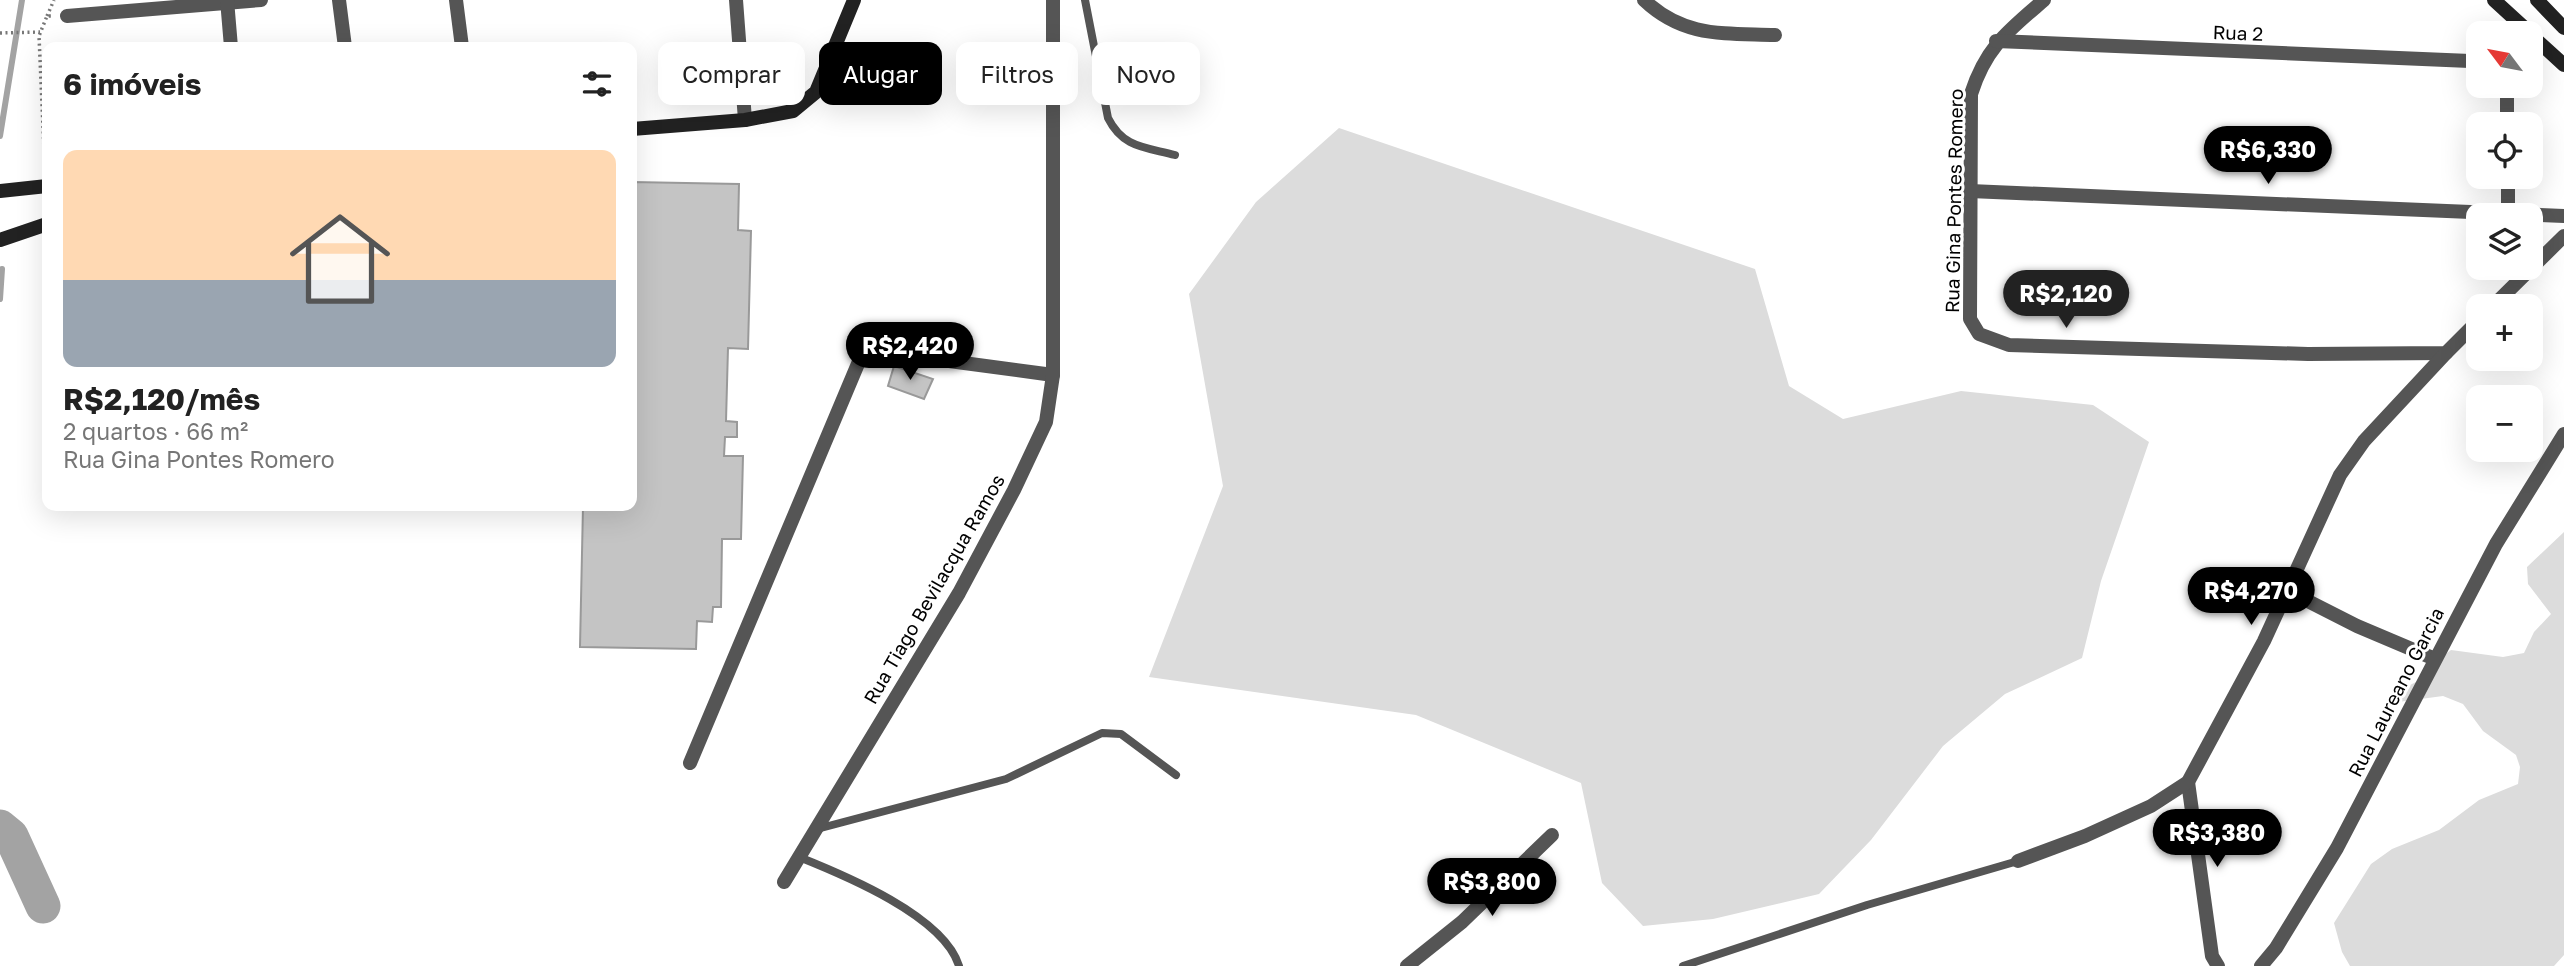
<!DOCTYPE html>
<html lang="pt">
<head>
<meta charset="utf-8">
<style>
	:root { --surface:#fff; --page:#f2f2f2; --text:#222; --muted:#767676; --line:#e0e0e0; --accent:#000 }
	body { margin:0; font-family:"Golos Text",sans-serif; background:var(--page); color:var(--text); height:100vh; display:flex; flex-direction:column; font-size:26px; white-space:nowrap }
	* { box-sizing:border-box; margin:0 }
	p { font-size:23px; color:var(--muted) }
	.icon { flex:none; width:38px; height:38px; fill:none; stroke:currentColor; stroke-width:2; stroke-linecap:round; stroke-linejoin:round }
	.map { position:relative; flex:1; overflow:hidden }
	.sheet { position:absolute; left:42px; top:42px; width:595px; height:469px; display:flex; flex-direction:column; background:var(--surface); border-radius:14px; box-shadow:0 7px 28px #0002 }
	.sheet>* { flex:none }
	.top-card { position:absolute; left:658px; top:42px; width:665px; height:63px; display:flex; gap:14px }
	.needle { width:46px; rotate:302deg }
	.controls { position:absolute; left:2466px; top:21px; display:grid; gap:14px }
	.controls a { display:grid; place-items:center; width:77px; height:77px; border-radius:14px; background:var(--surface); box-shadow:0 7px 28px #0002; font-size:35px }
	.price { position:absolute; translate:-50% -60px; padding:0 16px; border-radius:24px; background:var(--accent); color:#fff; font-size:23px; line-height:46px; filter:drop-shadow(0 2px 4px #0008) }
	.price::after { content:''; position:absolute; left:50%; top:42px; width:21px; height:16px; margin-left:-10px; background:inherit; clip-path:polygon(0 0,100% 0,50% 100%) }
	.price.current { background:#222; color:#fff }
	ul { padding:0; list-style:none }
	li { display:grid; align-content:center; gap:14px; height:371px; padding:0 21px }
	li+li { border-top:2px solid var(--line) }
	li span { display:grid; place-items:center; height:217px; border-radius:14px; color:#555 }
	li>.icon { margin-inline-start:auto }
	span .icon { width:126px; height:126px; fill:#fffc; stroke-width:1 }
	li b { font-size:30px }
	h2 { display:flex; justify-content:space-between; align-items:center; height:84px; padding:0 21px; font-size:30px }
	.tag { padding:0 24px; border-radius:14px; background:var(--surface); box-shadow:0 7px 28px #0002; font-size:24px; line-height:63px }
	.tag.current { background:var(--accent); color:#fff }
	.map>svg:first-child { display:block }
	.green { fill:#dcdcdc }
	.water { fill:#a3a3a3 }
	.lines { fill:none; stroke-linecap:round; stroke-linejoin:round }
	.stream { stroke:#a3a3a3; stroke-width:6 }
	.river { stroke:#a3a3a3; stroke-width:35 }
	.building { fill:#c4c4c4; stroke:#999; stroke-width:2 }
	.path { stroke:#777; stroke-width:3.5; stroke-dasharray:2 3.5; stroke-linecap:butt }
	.service { stroke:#555; stroke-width:8 }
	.minor { stroke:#555; stroke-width:14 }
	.tertiary { stroke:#555; stroke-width:14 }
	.secondary { stroke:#222; stroke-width:14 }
	.labels { text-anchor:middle; stroke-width:6; stroke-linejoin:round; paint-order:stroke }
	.street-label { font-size:19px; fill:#000; stroke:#fff }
</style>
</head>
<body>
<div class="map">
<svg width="2564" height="966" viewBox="0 0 2564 966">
	<rect width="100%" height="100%" fill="#fff"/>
	<!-- green -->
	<g class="green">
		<polygon points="1339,128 1755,269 1789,386 1843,419 1961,391 2093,405 2149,442 2101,581 2082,658 2005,694 1943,746 1871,840 1819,894 1713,919 1643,926 1602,883 1581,783 1416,715 1149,677 1223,486 1189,294 1256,202"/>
		<polygon points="2564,532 2564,955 2554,966 2350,966 2342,952 2334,923 2371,864 2392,849 2439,830 2479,800 2518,784 2520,767 2516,755 2483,731 2463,704 2443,696 2398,702 2390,695 2436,672 2443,656 2451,650 2503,657 2524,653 2534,632 2551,614 2528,584 2527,567"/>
	</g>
	<!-- water -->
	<polygon class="water" points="0,813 12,826 30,856 16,869 0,840"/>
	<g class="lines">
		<!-- stream -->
		<g class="stream">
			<polyline points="0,136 22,0"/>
			<polyline points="0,299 2,269"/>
		</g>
		<!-- river -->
		<polyline class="river" points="0,827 11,836 43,906"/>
	</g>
	<!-- building -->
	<g class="building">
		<polygon points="632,182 739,184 738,230 751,231 748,349 728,348 726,421 737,422 737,437 725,437 724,456 743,456 741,539 722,539 721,607 713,607 712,622 697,621 696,649 580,647 583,506 632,506"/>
		<polygon points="894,366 933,379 924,399 888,386"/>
	</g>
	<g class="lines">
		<!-- path -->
		<g class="path">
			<polyline points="47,16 54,0"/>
			<polyline points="0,33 40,32"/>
			<polyline points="45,172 39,36 47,16 51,16"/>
		</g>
		<!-- service -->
		<g class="service">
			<path d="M1085,0L1108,118C1123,148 1145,147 1175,155"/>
			<polyline points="817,829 1006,779 1102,733 1121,734 1176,775"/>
			<path d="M799,857C844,875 944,916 959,966"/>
			<polyline points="1683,966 1867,905 2018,861"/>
		</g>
		<!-- minor -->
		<g class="minor">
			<polyline points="339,0 345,47"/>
			<polyline points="456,0 462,47"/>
			<polyline points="736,0 745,120"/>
			<path d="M1644,0C1684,38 1724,33 1775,35"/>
			<path d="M2044,0C2008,31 1986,47 1971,94L1970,319L1979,334L2009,345L2308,354L2446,353L2478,321"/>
			<polyline points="67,16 261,0"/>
			<polyline points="1996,41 2470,61 2478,65"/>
			<polyline points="2502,86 2507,95 2507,124"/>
			<polyline points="2508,177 2508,214"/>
			<polyline points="1970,191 2564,216"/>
			<polyline points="2493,306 2564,236"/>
			<polyline points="2286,590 2357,626 2435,659"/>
			<polyline points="690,763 860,359 874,351 1053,375"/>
			<polyline points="2188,782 2212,956 2218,966"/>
			<polyline points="2018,861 2085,836 2151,806 2188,782 2264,641 2340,475 2364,441 2446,353"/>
			<polyline points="784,882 959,593 1014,490 1046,422 1053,375 1053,0"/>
			<polyline points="1407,966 1462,922 1552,835"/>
			<polyline points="2261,966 2276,948 2337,848 2496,544 2564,434"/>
		</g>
		<!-- tertiary -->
		<polyline class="tertiary" points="227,0 231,47"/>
		<!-- secondary -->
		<g class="secondary">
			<polyline points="2494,0 2530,33"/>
			<polyline points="2537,0 2564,28"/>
			<polyline points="2530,34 2564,65"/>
			<polyline points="632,129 745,120 793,111 816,92 854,0"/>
			<polyline points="0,191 47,186"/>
			<polyline points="0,240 47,224"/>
		</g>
	</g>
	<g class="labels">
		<!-- street labels -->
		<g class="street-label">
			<text transform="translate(2238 33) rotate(2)" y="7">Rua 2</text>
			<text transform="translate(1954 201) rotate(-89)" y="7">Rua Gina Pontes Romero</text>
			<text transform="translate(934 589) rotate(-60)" y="7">Rua Tiago Bevilacqua Ramos</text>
			<text transform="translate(2396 692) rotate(-63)" y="7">Rua Laureano Garcia</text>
		</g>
	</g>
</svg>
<div class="controls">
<a><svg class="needle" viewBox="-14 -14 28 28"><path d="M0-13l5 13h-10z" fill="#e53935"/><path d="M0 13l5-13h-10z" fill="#767676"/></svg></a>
<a><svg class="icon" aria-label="locate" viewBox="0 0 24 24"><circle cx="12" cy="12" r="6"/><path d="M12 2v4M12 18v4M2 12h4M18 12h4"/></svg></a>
<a><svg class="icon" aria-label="layers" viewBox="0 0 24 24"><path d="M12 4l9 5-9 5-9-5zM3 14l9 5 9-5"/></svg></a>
<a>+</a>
<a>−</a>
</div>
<b class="price" style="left:2268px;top:186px">R$6,330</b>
<b class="price current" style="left:2066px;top:330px">R$2,120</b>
<b class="price" style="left:910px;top:382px">R$2,420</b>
<b class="price" style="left:2251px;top:627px">R$4,270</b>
<b class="price" style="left:2217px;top:869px">R$3,380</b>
<b class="price" style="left:1492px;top:918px">R$3,800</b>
<div class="top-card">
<a class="tag">Comprar</a>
<a class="tag current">Alugar</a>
<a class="tag">Filtros</a>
<a class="tag">Novo</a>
</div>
<section class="sheet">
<h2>6 imóveis<svg class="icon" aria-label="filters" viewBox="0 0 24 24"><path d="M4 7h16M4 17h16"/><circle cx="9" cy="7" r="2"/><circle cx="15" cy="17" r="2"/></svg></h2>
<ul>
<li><span style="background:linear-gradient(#ffd9b3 60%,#9aa5b1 0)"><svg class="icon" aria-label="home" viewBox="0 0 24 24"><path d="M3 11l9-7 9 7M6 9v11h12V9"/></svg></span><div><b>R$2,120/mês</b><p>2 quartos · 66 m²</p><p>Rua Gina Pontes Romero</p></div></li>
</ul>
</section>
</div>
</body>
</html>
